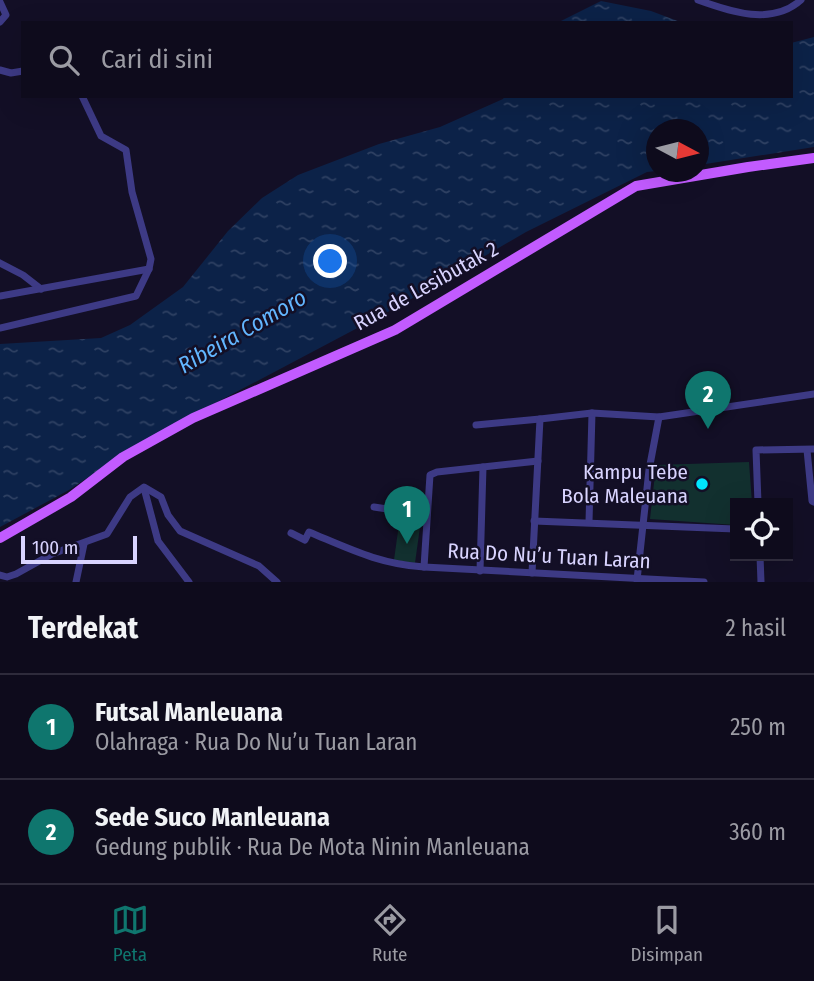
<!DOCTYPE html>
<html lang="id">
<head>
<meta charset="utf-8">
<style>
  body { margin:0; font-family:"Fira Sans Condensed",sans-serif; background:#1c1929; color:#f1f3f6 }
  .controls { position:absolute; right:21px; bottom:21px; display:grid; overflow:hidden; border-radius:0px; box-shadow:0 7px 28px #0002 }
  .controls button { width:63px; height:63px; display:grid; place-items:center; padding:0; border:0; border-bottom:2px solid #2e2b3b; background:#0e0b1c; color:#f1f3f6; font:35px sans-serif }
  .compass { position:absolute; left:646px; top:119px; width:63px; height:63px; border-radius:50%; background:#0e0b1c; box-shadow:0 7px 28px #0002; rotate:97deg }
  .scale { position:absolute; left:21px; bottom:18px; width:116px; box-sizing:border-box; padding-left:7px; border:4px solid #d9d4ff; border-top:0; font-size:19px; line-height:24px; white-space:nowrap; color:#d9d4ff; -webkit-text-stroke:5px #130f26; paint-order:stroke }
  .you { position:absolute; left:331px; top:262px; width:24px; height:24px; margin:-18px; border:5px solid #fff; border-radius:50%; background:#1a73e8; box-shadow:0 0 0 10px #1a73e833 }
  .badge { display:grid; place-items:center; width:46px; height:46px; border-radius:50%; background:#0f766e; color:#fff; font-size:23px; font-weight:700 }
  .pin { position:absolute; translate:-50% -58px; filter:drop-shadow(0 2px 4px #0008) }
  .pin::after { content:''; position:absolute; top:37px; width:24px; height:21px; background:inherit; clip-path:polygon(0 0,100% 0,50% 100%) }
  .list { margin:0; padding:0; list-style:none }
  h2 { display:flex; justify-content:space-between; align-items:center; height:91px; margin:0; padding:0 28px; font-size:30px }
  h2 small { font-size:23px; font-weight:400; color:#9b9ba3 }
  .list li { display:grid; grid-template-columns:46px 1fr auto; gap:21px; align-items:center; box-sizing:border-box; height:105px; padding:0 28px; border-top:2px solid #2e2b3b }
  .list b { display:block; font-size:26px; white-space:nowrap }
  .list p { margin:0; font-size:23px; white-space:nowrap; color:#9b9ba3 }
  .list em { font-size:23px; font-style:normal; color:#9b9ba3 }
  .icon { flex:none; width:38px; height:38px; fill:none; stroke:currentColor; stroke-width:2; stroke-linecap:round; stroke-linejoin:round }
  .map { position:relative; flex:none; width:814px; height:582px; overflow:hidden }
  .search { position:absolute; background:#0e0b1c; box-shadow:0 7px 28px #0002; left:21px; right:21px; top:21px; height:77px; display:flex; align-items:center; gap:18px; box-sizing:border-box; padding:0 24px; border-radius:0px; color:#9b9ba3; font-size:26px }
  .sheet { height:301px; background:#0e0b1c }
  nav { display:flex; justify-content:space-around; align-items:center; box-sizing:border-box; height:98px; border-top:2px solid #2e2b3b; background:#0e0b1c; font-size:19px; color:#9b9ba3 }
  nav a { display:grid; justify-items:center; gap:4px }
  nav .on { color:#0f766e }
  .map>svg:first-child { display:block }
  .pitch { fill:#12302f }
  .water { fill:url(#water-ripples) }
  .lines { fill:none; stroke-linecap:round; stroke-linejoin:round }
  .street { stroke:#3d3a85; stroke-width:7 }
  .primary { stroke:#c25bff; stroke-width:10 }
  .poi-dot { fill:#00e5ff; stroke:#130f26; stroke-width:2.5 }
  .labels { text-anchor:middle; stroke-width:5; stroke-linejoin:round; paint-order:stroke }
  .street-label { font-size:21px; fill:#d9d4ff; stroke:#130f26 }
  .poi-label { font-size:21px; fill:#d9d4ff; stroke:#130f26; text-anchor:end }
  .water-label { font-size:23px; font-style:italic; fill:#62b6ff; stroke:#130f26 }
</style>
</head>
<body>
<div class="map">
<svg width="814" height="582" viewBox="0 0 814 582">
  <defs>
    <pattern id="water-ripples" width="26" height="14" patternUnits="userSpaceOnUse" patternTransform="scale(1.75)"><rect width="26" height="14" fill="#0c2248"/><path d="M2 4q2-2 4 0t4 0M15 11q2-2 4 0t4 0" fill="none" stroke="#2f4163"/></pattern>
  </defs>
  <rect width="100%" height="100%" fill="#130f26"/>
  <g class="pitch">
    <path d="M749,462l3,41h-17v22l-85,-6 6,-54z"/>
    <path d="M399,524l21,3 -5,36 -21,-3z"/>
  </g>
  <g class="water">
    <path d="M601,1l50,10 32,12h-126z"/>
    <path d="M814,37v110l-115,18 -1,-35h-42v41l-9,1 -121,60 -127,74 -261,138 -69,46 -69,37v-183l101,-6 29,-13 53,-38 45,-56 34,-33 36,-23 81,-31 61,-17 63,-28 2,-3h286v-53z"/>
  </g>
  <g class="lines">
    <g class="street">
      <path d="M698,0c33,12 74,26 103,0"/>
      <path d="M0,2l6,13 -6,7"/>
      <path d="M0,70l11,3 12,-2"/>
      <path d="M0,263l23,12 18,14"/>
      <path d="M0,296l149,-27"/>
      <path d="M0,328l136,-32 13,-27 2,-10 -19,-67 -6,-42 -25,-14 -19,-40"/>
      <path d="M476,425l64,-6"/>
      <path d="M807,450l5,51 2,1"/>
      <path d="M538,461l-101,11 -7,3 -6,92 280,15"/>
      <path d="M144,488l14,53 31,41"/>
      <path d="M758,503l-2,-53 58,-1"/>
      <path d="M374,507l53,8"/>
      <path d="M534,521l201,8"/>
      <path d="M589,522l3,-109"/>
      <path d="M291,533l14,7 4,-8c41,17 70,32 115,35"/>
      <path d="M760,556l1,26"/>
      <path d="M480,571l3,-104"/>
      <path d="M532,573l8,-154 52,-6 67,4 155,-23"/>
      <path d="M0,575l7,2 9,-3 36,-20 55,-20 23,-37 14,-10 17,10 7,18 12,16 79,35 18,16"/>
      <path d="M637,580l12,-110 10,-53"/>
      <path d="M76,582l8,-38"/>
    </g>
    <path class="primary" d="M0,538l71,-41 52,-40 70,-39 202,-88 241,-144 112,-19 66,-9"/>
  </g>
  <circle class="poi-dot" cx="702" cy="484" r="7"/>
  <g class="labels">
    <g class="street-label">
      <text transform="translate(426 286) rotate(-29)" y="7">Rua de Lesibutak 2</text>
      <text transform="translate(549 556) rotate(3)" y="7">Rua Do Nu’u Tuan Laran</text>
    </g>
    <g class="poi-label">
      <text x="688" y="479">Kampu Tebe<tspan x="688" dy="24">Bola Maleuana</tspan></text>
    </g>
    <g class="water-label">
      <text transform="translate(242 331) rotate(-30)" y="8">Ribeira Comoro</text>
    </g>
  </g>
</svg>
<div class="controls">
<button><svg class="icon" aria-label="locate" viewBox="0 0 24 24"><circle cx="12" cy="12" r="6"/><path d="M12 2v4M12 18v4M2 12h4M18 12h4"/></svg></button>
</div>
<svg class="compass" viewBox="-18 -18 36 36"><path d="M0-13l5 13h-10z" fill="#e53935"/><path d="M0 13l5-13h-10z" fill="#9b9ba3"/></svg>
<div class="scale">100 m</div>
<div class="you"></div>
<div class="pin badge" style="left:407px;top:544px">1</div>
<div class="pin badge" style="left:708px;top:429px">2</div>
<div class="search"><svg class="icon" aria-label="search" viewBox="0 0 24 24"><circle cx="10" cy="10" r="6"/><path d="M15 15l6 6"/></svg>Cari di sini</div>
</div>
<section class="sheet">
<h2>Terdekat<small>2 hasil</small></h2>
<ul class="list">
<li><span class="badge">1</span><div><b>Futsal Manleuana</b><p>Olahraga · Rua Do Nu’u Tuan Laran</p></div><em>250 m</em></li>
<li><span class="badge">2</span><div><b>Sede Suco Manleuana</b><p>Gedung publik · Rua De Mota Ninin Manleuana</p></div><em>360 m</em></li>
</ul>
</section>
<nav>
<a class="on"><svg class="icon" aria-label="map" viewBox="0 0 24 24"><path d="M3 6l6-2 6 2 6-2v14l-6 2-6-2-6 2zM9 4v14M15 6v14"/></svg>Peta</a>
<a><svg class="icon" aria-label="directions" viewBox="0 0 24 24"><path d="M12 3l9 9-9 9-9-9zM9 14v-3h6M13 9l2 2-2 2"/></svg>Rute</a>
<a><svg class="icon" aria-label="saved" viewBox="0 0 24 24"><path d="M7 4h10v16l-5-4-5 4z"/></svg>Disimpan</a>
</nav>
</body>
</html>
